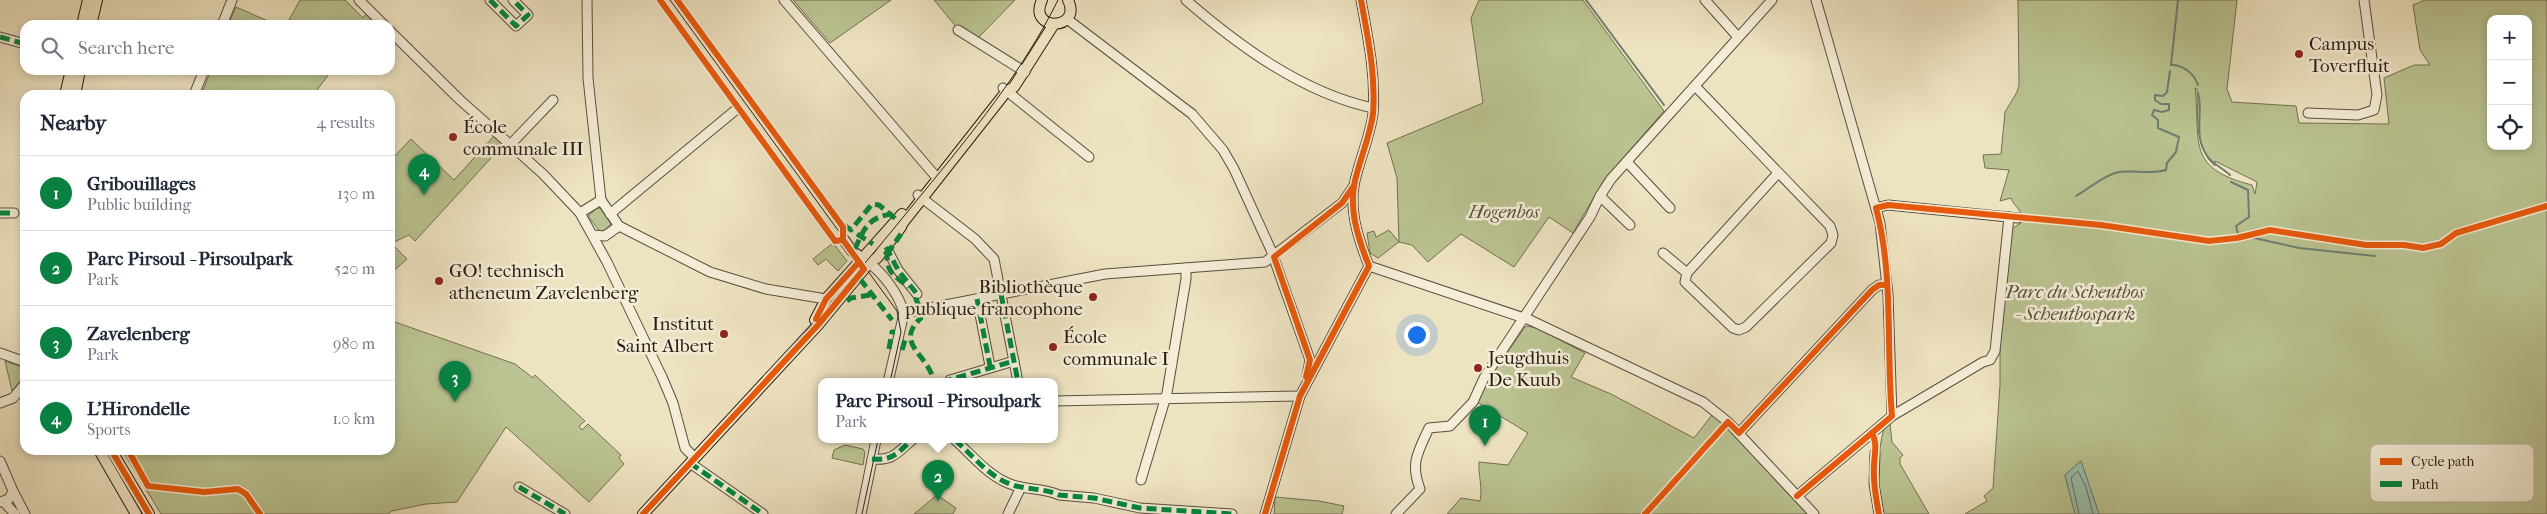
<!DOCTYPE html>
<html lang="en">
<head>
<meta charset="utf-8">
<style>
  body { margin:0; font-family:"IM FELL French Canon",serif; background:#f6f6f7; color:#1f2937 }
  .controls { position:absolute; right:15px; top:15px; display:grid; overflow:hidden; border-radius:10px; box-shadow:0 2px 8px #0003 }
  .controls button { width:45px; height:45px; display:grid; place-items:center; padding:0; border:0; border-bottom:1px solid #e0e1e3; background:#fff; color:#1f2937; font:25px sans-serif }
  .you { position:absolute; left:1416px; top:334px; width:18px; height:18px; margin:-12px; border:4px solid #fff; border-radius:50%; background:#1a73e8; box-shadow:0 0 0 8px #1a73e833 }
  .badge { display:grid; place-items:center; width:32px; height:32px; border-radius:50%; background:#0b8043; color:#fff; font-size:16px; font-weight:700 }
  .pin { position:absolute; translate:-50% -41px; filter:drop-shadow(0 1px 2px #0008) }
  .pin::after { content:''; position:absolute; top:26px; width:18px; height:15px; background:inherit; clip-path:polygon(0 0,100% 0,50% 100%) }
  .popup { position:absolute; left:818px; top:378px; width:240px; height:65px; box-sizing:border-box; display:grid; place-content:center; border-radius:10px; background:#fff; filter:drop-shadow(0 1px 4px #0005); font-size:16px; white-space:nowrap; color:#747a83 }
  .popup b { font-size:19px; color:#1f2937 }
  .popup::after { content:''; position:absolute; left:50%; top:100%; margin-left:-10px; border:10px solid transparent; border-top-color:#fff }
  .list { margin:0; padding:0; list-style:none }
  h2 { display:flex; justify-content:space-between; align-items:center; height:65px; margin:0; padding:0 20px; font-size:21px }
  h2 small { font-size:16px; font-weight:400; color:#747a83 }
  .list li { display:grid; grid-template-columns:32px 1fr auto; gap:15px; align-items:center; box-sizing:border-box; height:75px; padding:0 20px; border-top:1px solid #e0e1e3 }
  .list b { display:block; font-size:19px; white-space:nowrap }
  .list p { margin:0; font-size:16px; white-space:nowrap; color:#747a83 }
  .list em { font-size:16px; font-style:normal; color:#747a83 }
  .icon { flex:none; width:28px; height:28px; fill:none; stroke:currentColor; stroke-width:2; stroke-linecap:round; stroke-linejoin:round }
  .map { position:relative; flex:none; width:2547px; height:514px; overflow:hidden }
  .search { position:absolute; background:#fff; box-shadow:0 2px 8px #0003; left:20px; top:20px; width:375px; height:55px; display:flex; align-items:center; gap:12px; box-sizing:border-box; padding:0 18px; border-radius:15px; color:#747a83; font-size:19px }
  .panel { position:absolute; background:#fff; box-shadow:0 2px 8px #0003; left:20px; top:90px; width:375px; height:365px; border-radius:15px }
  .map>svg:first-child { display:block }
  .green { fill:#bac391; stroke:#727052; fill-rule:evenodd }
  .water { fill:#9abfae; stroke:#6d7e70 }
  .lines { fill:none; stroke-linecap:round; stroke-linejoin:round }
  .shore { stroke:#626e60; stroke-width:1 }
  .stream { stroke:#6d7e70; stroke-width:2 }
  .minor-casing { stroke:#5a4e3e; stroke-width:11 }
  .major-casing { stroke:#291d13; stroke-width:12 }
  .minor { stroke:#f4edd7; stroke-width:9 }
  .major { stroke:#eee3c1; stroke-width:10 }
  .tram { stroke:#291d13; stroke-width:1 }
  .quiet { stroke:#00873e; stroke-width:5; stroke-dasharray:10 5; stroke-linecap:butt }
  .cycleway-casing { stroke:#f4edd7; stroke-width:9 }
  .cycleway { stroke:#e8590c; stroke-width:6 }
  .poi-dot { fill:#8f2418; stroke:#f4edd7; stroke-width:2 }
  .labels { text-anchor:middle; stroke-width:5; stroke-linejoin:round; paint-order:stroke }
  .poi-label { font-size:19px; fill:#291d13; stroke:#f4edd7; text-anchor:start }
  .park-label { font-size:19px; font-style:italic; fill:#544f39; stroke:#f4edd7 }
  .key { fill:#f4edd7; stroke:#b7af9c; stroke-width:1 }
  .key-label { font-size:14px; fill:#291d13 }
</style>
</head>
<body>
<div class="map">
<svg width="2547" height="514" viewBox="0 0 2547 514">
  <rect width="100%" height="100%" fill="#eee3c1"/>
  <filter id="stains"><feTurbulence type="fractalNoise" baseFrequency=".004" numOctaves="4"/><feColorMatrix values="0 0 0 0 .2 0 0 0 0 .09 0 0 0 0 .02 0 0 0 .5 -.17"/></filter>
  <radialGradient id="worn" r=".72"><stop offset=".6" stop-color="#630" stop-opacity="0"/><stop offset="1" stop-color="#630" stop-opacity=".3"/></radialGradient>
  <g class="green">
    <path d="M300,0h45l18,18 4,-5 4,4 -5,8h-80z"/>
    <path d="M793,0h98l-61,43z"/>
    <path d="M934,0h81l-37,38 -16,-11 -4,2z"/>
    <path d="M1479,0h104l81,111 -60,69 -31,53 -24,-16 -35,50 -53,-33 -33,28 -16,-17 -13,-3 -2,-64 -10,-35 96,-40 -12,-85z"/>
    <path d="M2018,0h219l-10,89 5,13 64,4 3,17 90,1 -5,-46 30,-13h16l-10,-15 -7,-45 12,-5h122v514h-448l-18,-53 -16,14 10,39h-110l22,-13 -3,-5 9,-8 7,-103v-45l12,-111 10,-7c1,-13 -8,-15 -11,-24l-11,3 9,-31 -24,-2 -2,-13 18,-1 4,-42 12,-20 2,-7zM2491,19h37v127h-37zM2195,88l2,1c1,25 -3,60 18,77v-5l42,21 -2,12 -3,-9c-67,-17 -51,-43 -57,-97z"/>
    <path d="M236,7l41,18h-49z"/>
    <path d="M211,70h121l-15,20 6,5h-122z"/>
    <path d="M494,136l9,9 -88,96 -6,-6 -19,9v-83l21,-22 43,41z"/>
    <path d="M597,208h3l11,16 -10,9 -13,-17z"/>
    <path d="M1389,230l10,12 -21,16 -8,-5 -3,-20 7,-2 2,6z"/>
    <path d="M833,243l14,18 -9,10 -12,-12 -8,6 -5,-6z"/>
    <path d="M394,246l13,13 -17,15v-24z"/>
    <path d="M390,314l2,7 123,43 18,14 2,-3 50,46 -6,5 3,4 6,-6 33,31 -2,3 5,6 -35,38 -83,-75 -49,75 -31,2 -34,7 -4,3h-227l-39,-64h268z"/>
    <path d="M1527,326l10,2 48,25 -14,24 40,17 83,44 18,-23 10,7 85,92h-360l14,-16 19,3c3,-13 -2,-26 -1,-39l29,3 20,-32 -51,-31 4,-12 44,-63z"/>
    <path d="M5,361l20,7v7l-13,16z"/>
    <path d="M1890,424l2,18 11,13 -3,3v6l29,50h-46c-7,-30 -6,-57 1,-87z"/>
    <path d="M845,445l18,4 2,3 -2,13 -31,-7 2,-8z"/>
    <path d="M937,495l19,13 -3,6h-39z"/>
    <path d="M1275,497l44,4 25,5 -2,8h-68z"/>
  </g>
  <path class="water" d="M2081,461l18,53h-24l-10,-39z"/>
  <g class="lines">
    <path class="shore" d="M2079,514l-8,-36 7,-7 8,16 7,27"/>
    <g class="stream">
      <path d="M1586,0l78,105"/>
      <path d="M2171,65l7,-65"/>
      <path d="M2171,65c12,0 23,8 27,20"/>
      <path d="M2198,93c6,20 -6,43 10,64 5,7 16,12 22,18"/>
      <path d="M2231,182l17,8 1,27 -13,9 2,8 3,1"/>
      <path d="M2076,196c12,-7 26,-19 39,-23 17,-4 34,2 51,-3l1,-7 9,-11 3,-15 -21,-9v-8l-6,-5 2,-5 8,2 7,-2v-6h-8l-6,-4v-5l8,1 4,-4 3,-21"/>
      <path d="M2250,237l49,11 76,8"/>
    </g>
    <g class="minor-casing">
      <g id="minor">
        <path d="M359,0l25,25"/>
        <path d="M490,0l26,26 12,-11 -15,-15"/>
        <path d="M587,0l1,78 13,122"/>
        <path d="M784,0l154,179"/>
        <path d="M1186,0c53,46 117,93 187,108"/>
        <path d="M1705,0l33,37"/>
        <path d="M1816,0l64,223 8,72 4,121"/>
        <path d="M1067,19l125,95 31,36 11,19 37,81 39,110 -3,16"/>
        <path d="M222,25l10,-25"/>
        <path d="M958,30l67,42"/>
        <path d="M390,31l69,68 84,75 37,39 27,49 55,115 11,26 12,45 10,10"/>
        <path d="M0,37l25,7"/>
        <path d="M1003,88l86,69"/>
        <path d="M194,95l10,-25"/>
        <path d="M2308,113l50,2 16,-5 3,-15 -13,-95"/>
        <path d="M510,145l43,-45"/>
        <path d="M1627,162l43,46"/>
        <path d="M918,195l57,44 19,20 24,123"/>
        <path d="M1600,196l30,29"/>
        <path d="M1876,208l12,-3 130,13"/>
        <path d="M0,213h14"/>
        <path d="M580,213l21,-13 18,26 -14,10 -12,-1"/>
        <path d="M610,214l134,-111"/>
        <path d="M619,226l91,46 56,17 60,10"/>
        <path d="M886,247l12,23 19,24"/>
        <path d="M1663,253l24,20 -2,9 48,46 6,2 7,-3 85,-84 2,-8 -3,-9 -135,-140"/>
        <path d="M869,263c15,11 30,32 35,50"/>
        <path d="M1369,266l161,54 173,82 25,20 86,92"/>
        <path d="M1687,273l91,-100"/>
        <path d="M977,299l13,67"/>
        <path d="M904,313l201,-39 160,-12 77,-59 11,-16"/>
        <path d="M0,353l25,9"/>
        <path d="M888,382l16,-69"/>
        <path d="M951,382l-1,-2 64,-19"/>
        <path d="M1054,401l246,-5"/>
        <path d="M0,403l13,-5 12,-14"/>
        <path d="M1739,433l133,-143 7,-5h8"/>
        <path d="M955,440c18,16 35,38 58,45 15,5 31,3 46,10l35,3 46,10 92,6"/>
        <path d="M1875,453l-1,31 5,30"/>
        <path d="M872,459c21,2 25,-6 40,-19"/>
        <path d="M0,461l13,30 -4,8 -9,3"/>
        <path d="M690,463l73,51"/>
        <path d="M1141,480l26,-87 19,-114v-11"/>
        <path d="M519,487l46,27"/>
        <path d="M13,491l12,23"/>
        <path d="M1797,496l95,-80 91,-54 7,-2 5,-9 14,-134"/>
        <path d="M4,502l11,12"/>
        <path d="M861,514l15,-74"/>
        <path d="M1008,514l13,-27"/>
        <path d="M1265,514l35,-118 69,-130c-12,-30 -22,-61 -12,-93 5,-19 13,-38 16,-59 3,-38 -5,-76 -12,-114"/>
        <path d="M1396,514l24,-25c-10,-26 -2,-37 9,-61l21,-2 23,-24 11,-24 106,-161 10,-21 11,-17 161,-179"/>
      </g>
    </g>
    <g class="major-casing">
      <g id="major">
        <path d="M668,0l184,251 14,10"/>
        <path d="M1042,0c-15,32 41,31 26,0"/>
        <path d="M82,25l6,-25"/>
        <path d="M91,25l6,-25"/>
        <path d="M65,95l6,-25"/>
        <path d="M75,95l5,-25"/>
        <path d="M815,320l11,-21 76,-85"/>
        <path d="M99,450l37,64"/>
        <path d="M111,450l38,64"/>
        <path d="M643,514l175,-189 51,-62 8,-5 24,-31 1,-3 104,-132 8,-5 40,-63"/>
      </g>
    </g>
    <use href="#minor" class="minor"/>
    <use href="#major" class="major"/>
    <g class="tram">
      <path d="M670,0l227,311 4,21 -11,50"/>
      <path d="M640,514c97,-105 193,-209 282,-320 50,-61 101,-123 136,-194"/>
      <path d="M862,514l16,-74"/>
    </g>
    <g class="quiet">
      <path d="M490,0l26,26 12,-11 -15,-15"/>
      <path d="M0,37l25,7"/>
      <path d="M0,213h14"/>
      <path d="M844,225l7,5 21,-26 7,1 18,15"/>
      <path d="M857,234l16,10"/>
      <path d="M886,247l12,23 19,24 -1,5 3,7"/>
      <path d="M855,249c9,-21 14,-33 39,-35"/>
      <path d="M885,251l2,3c0,24 10,20 21,34"/>
      <path d="M887,254l14,-20"/>
      <path d="M860,279l32,41"/>
      <path d="M1001,294l17,88"/>
      <path d="M977,299l13,67"/>
      <path d="M847,301l4,-3 19,-3"/>
      <path d="M920,314l1,4c-28,26 8,36 13,64"/>
      <path d="M889,349l3,-17h3"/>
      <path d="M902,350l3,-10 4,-2"/>
      <path d="M942,382l72,-21"/>
      <path d="M955,440c18,16 35,38 58,45 15,5 31,3 46,10l35,3 46,10 92,6"/>
      <path d="M872,459c21,2 25,-6 40,-19"/>
      <path d="M690,463l73,51"/>
      <path d="M519,487l46,27"/>
    </g>
    <g class="cycleway-casing">
      <g id="cycleway">
        <path d="M660,0l175,241 8,-1"/>
        <path d="M677,0l166,227v13"/>
        <path d="M816,319l10,-20 33,-37"/>
        <path d="M1306,377l4,-17 -36,-103 68,-54 11,-16"/>
        <path d="M1872,433c6,11 2,22 2,34 -1,16 2,32 5,47"/>
        <path d="M111,450l38,64"/>
        <path d="M128,450l20,36 56,6 34,-3 8,5 14,20"/>
        <path d="M1797,496l95,-80c-6,-69 2,-140 -16,-208l12,-3 213,20 108,16 28,-3 33,-8 96,15h38l19,3 18,-4 15,-11 91,-27"/>
        <path d="M643,514l175,-189 46,-56 -21,-29"/>
        <path d="M1265,514l35,-118 69,-130c-12,-30 -22,-61 -12,-93 5,-19 13,-38 16,-59 3,-38 -5,-76 -12,-114"/>
        <path d="M1645,514l83,-92 11,11 133,-143 7,-5h8"/>
      </g>
    </g>
    <use href="#cycleway" class="cycleway"/>
  </g>
  <g class="poi-dot">
    <circle cx="2299" cy="54" r="5"/>
    <circle cx="453" cy="137" r="5"/>
    <circle cx="439" cy="281" r="5"/>
    <circle cx="1093" cy="297" r="5"/>
    <circle cx="724" cy="334" r="5"/>
    <circle cx="1053" cy="347" r="5"/>
    <circle cx="1478" cy="368" r="5"/>
  </g>
  <g class="labels">
    <g class="poi-label">
      <text x="2309" y="50">Campus<tspan x="2309" dy="22">Toverfluit</tspan></text>
      <text x="463" y="133">École<tspan x="463" dy="22">communale III</tspan></text>
      <text x="449" y="277">GO! technisch<tspan x="449" dy="22">atheneum Zavelenberg</tspan></text>
      <text x="1083" y="293" text-anchor="end">Bibliothèque<tspan x="1083" dy="22">publique francophone</tspan></text>
      <text x="714" y="330" text-anchor="end">Institut<tspan x="714" dy="22">Saint Albert</tspan></text>
      <text x="1063" y="343">École<tspan x="1063" dy="22">communale I</tspan></text>
      <text x="1488" y="364">Jeugdhuis<tspan x="1488" dy="22">De Kuub</tspan></text>
    </g>
    <g class="park-label">
      <text x="1504" y="218">Hogenbos</text>
      <text x="2075" y="298">Parc du Scheutbos<tspan x="2075" dy="22">- Scheutbospark</tspan></text>
    </g>
  </g>
  <rect x="2370" y="444" width="164" height="58" rx="8" class="key"/>
  <rect x="2380" y="458" width="22" height="7" fill="#e8590c"/>
  <rect x="2380" y="481" width="22" height="6" fill="#00873e"/>
  <g class="key-label">
    <text x="2411" y="466">Cycle path</text>
    <text x="2411" y="489">Path</text>
  </g>
  <rect width="100%" height="100%" filter="url(#stains)"/>
  <rect width="100%" height="100%" fill="url(#worn)"/>
</svg>
<div class="controls">
<button>+</button>
<button>−</button>
<button><svg class="icon" aria-label="locate" viewBox="0 0 24 24"><circle cx="12" cy="12" r="6"/><path d="M12 2v4M12 18v4M2 12h4M18 12h4"/></svg></button>
</div>
<div class="you"></div>
<div class="pin badge" style="left:1485px;top:446px">1</div>
<div class="pin badge" style="left:938px;top:501px">2</div>
<div class="popup"><b>Parc Pirsoul - Pirsoulpark</b>Park</div>
<div class="pin badge" style="left:455px;top:402px">3</div>
<div class="pin badge" style="left:424px;top:195px">4</div>
<div class="search"><svg class="icon" aria-label="search" viewBox="0 0 24 24"><circle cx="10" cy="10" r="6"/><path d="M15 15l6 6"/></svg>Search here</div>
<section class="panel">
<h2>Nearby<small>4 results</small></h2>
<ul class="list">
<li><span class="badge">1</span><div><b>Gribouillages</b><p>Public building</p></div><em>130 m</em></li>
<li><span class="badge">2</span><div><b>Parc Pirsoul - Pirsoulpark</b><p>Park</p></div><em>520 m</em></li>
<li><span class="badge">3</span><div><b>Zavelenberg</b><p>Park</p></div><em>980 m</em></li>
<li><span class="badge">4</span><div><b>L'Hirondelle</b><p>Sports</p></div><em>1.0 km</em></li>
</ul>
</section>
</div>
</body>
</html>
